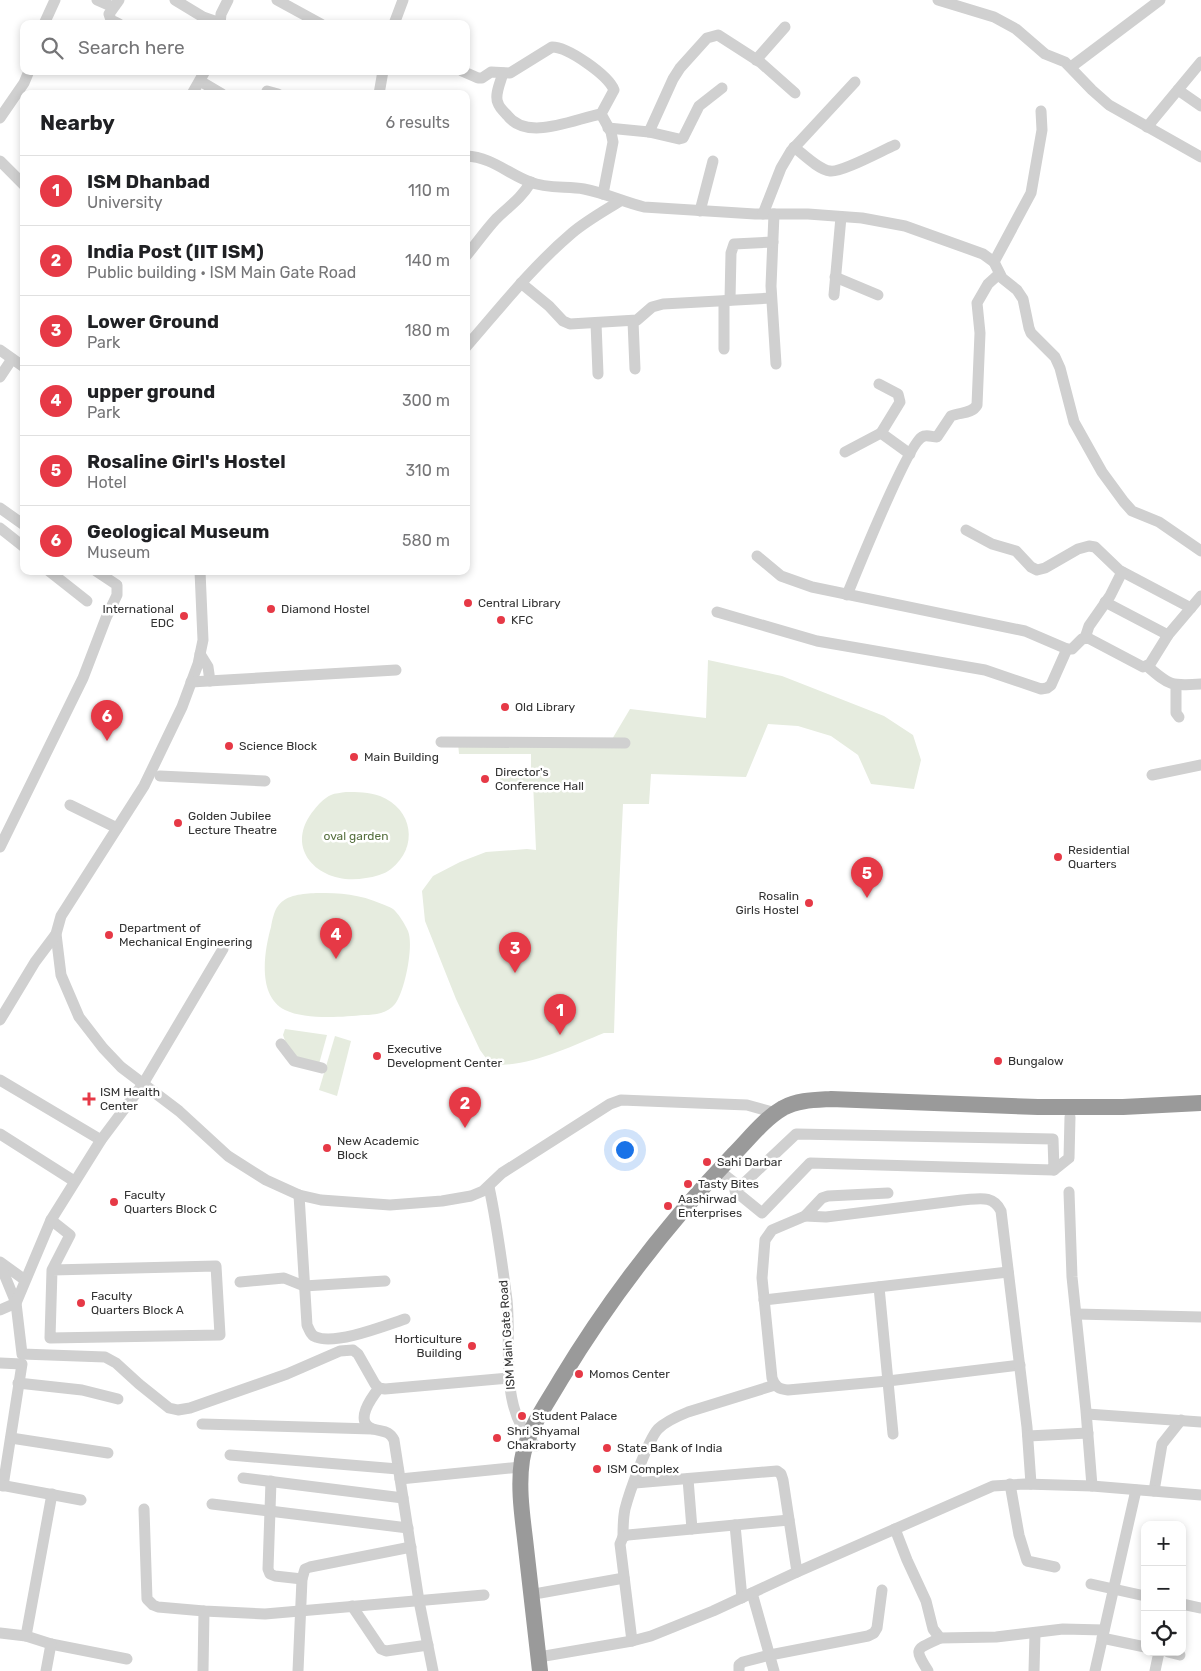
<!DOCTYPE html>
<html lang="en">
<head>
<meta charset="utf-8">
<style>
  body { margin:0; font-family:Rubik,sans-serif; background:#f6f6f6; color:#202124 }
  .controls { position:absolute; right:15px; bottom:15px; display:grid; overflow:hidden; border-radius:10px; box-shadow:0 2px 8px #0003 }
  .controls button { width:45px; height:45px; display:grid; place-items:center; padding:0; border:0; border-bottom:1px solid #e0e0e0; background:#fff; color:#202124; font:25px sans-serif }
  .you { position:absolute; left:624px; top:1149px; width:18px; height:18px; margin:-12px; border:4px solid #fff; border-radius:50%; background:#1a73e8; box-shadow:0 0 0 8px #1a73e833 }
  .badge { display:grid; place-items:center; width:32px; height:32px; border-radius:50%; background:#e63946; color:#fff; font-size:16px; font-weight:700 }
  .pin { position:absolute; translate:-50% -41px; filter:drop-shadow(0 1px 2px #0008) }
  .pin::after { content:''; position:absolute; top:26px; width:18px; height:15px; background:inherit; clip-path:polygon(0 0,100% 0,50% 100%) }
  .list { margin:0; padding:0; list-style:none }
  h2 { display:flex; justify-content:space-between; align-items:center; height:65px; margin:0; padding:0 20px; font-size:21px }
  h2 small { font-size:16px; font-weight:400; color:#757577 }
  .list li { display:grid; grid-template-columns:32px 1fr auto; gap:15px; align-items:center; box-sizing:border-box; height:70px; padding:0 20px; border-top:1px solid #e0e0e0 }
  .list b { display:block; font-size:19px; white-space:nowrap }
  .list p { margin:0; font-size:16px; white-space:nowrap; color:#757577 }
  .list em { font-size:16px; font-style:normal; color:#757577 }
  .icon { flex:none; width:28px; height:28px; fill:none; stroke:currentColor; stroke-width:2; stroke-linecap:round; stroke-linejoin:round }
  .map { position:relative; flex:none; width:1201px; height:1671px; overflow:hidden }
  .search { position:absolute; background:#fff; box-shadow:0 2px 8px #0003; left:20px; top:20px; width:450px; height:55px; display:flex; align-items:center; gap:12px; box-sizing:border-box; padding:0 18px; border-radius:10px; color:#757577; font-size:19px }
  .panel { position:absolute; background:#fff; box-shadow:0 2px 8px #0003; left:20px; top:90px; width:450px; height:485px; border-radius:10px }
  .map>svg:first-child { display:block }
  .green { fill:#e6ecdf }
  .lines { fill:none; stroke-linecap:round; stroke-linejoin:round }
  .minor { stroke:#d0d0d0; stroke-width:11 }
  .highway { stroke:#9a9a9a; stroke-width:16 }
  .poi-dot { fill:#e63946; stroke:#fff; stroke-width:2 }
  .labels { text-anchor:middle; stroke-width:5; stroke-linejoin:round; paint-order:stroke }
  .poi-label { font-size:12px; fill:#333; stroke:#fff; text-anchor:start }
  .park-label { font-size:12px; fill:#56703f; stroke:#fff }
  .street-label { font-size:12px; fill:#333; stroke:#fff }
</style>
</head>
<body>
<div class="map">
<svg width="1201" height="1671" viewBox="0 0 1201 1671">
  <rect width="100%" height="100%" fill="#fff"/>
  <g class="green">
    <path d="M708,660l74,16 102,40 29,19 8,25 -7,29 -43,-5 -13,-29 -27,-19 -33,-10 -30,-2 -22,53 -95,-3 -2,30h-26l-6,129 -3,100h-10c-35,14 -74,34 -113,32l-11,-15 -24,-51 -31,-78 -3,-30 11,-15 27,-14 26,-10 41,-3 9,1 -3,-68h-33v-12l31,-1v-15h-72l-1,-11 153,-2 19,-32 76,9z"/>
    <path d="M346,792c11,0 23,0 34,4 33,13 39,51 11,73 -6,5 -17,8 -25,9 -44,9 -85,-28 -52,-68 4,-5 10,-12 17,-15 4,-2 10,-2 15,-3z"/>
    <path d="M316,893c25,0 43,1 66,11 3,1 8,3 11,5 5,4 12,15 15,22 6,14 -3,60 -13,73 -7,9 -20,11 -31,11 -21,2 -59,5 -79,-5 -28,-14 -21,-58 -14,-83 1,-6 3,-16 7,-21 9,-12 25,-12 38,-13z"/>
    <path d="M285,1029l42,6 -8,29 -28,-7 -8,-22z"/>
    <path d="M335,1036l16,5 -14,55 -18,-6z"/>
  </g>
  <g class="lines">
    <g class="minor">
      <path d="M97,0l16,7"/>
      <path d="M175,0l28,17 17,6"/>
      <path d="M277,0l44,24"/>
      <path d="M938,0l56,17 22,12 29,25 20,8 27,28 17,15 92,52"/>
      <path d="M44,24l11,-24"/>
      <path d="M119,24l-8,-4 -2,-6 10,-14"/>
      <path d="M220,24l1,-10 7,-14"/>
      <path d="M394,24l9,-24"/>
      <path d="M756,60l29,-33"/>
      <path d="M1071,67l89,-67"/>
      <path d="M462,71l16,7h4l9,-6 19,1 42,-26c16,0 56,28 62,43l-13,24 10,18 2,10 -10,52"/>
      <path d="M503,73c-2,8 -9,22 -5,30 1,4 6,9 9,12 20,27 67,4 94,-1"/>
      <path d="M200,81l22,13"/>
      <path d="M1178,90l23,16"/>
      <path d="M267,91l11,3"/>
      <path d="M192,94l13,-23"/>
      <path d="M379,94l4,-23"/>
      <path d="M0,118l24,-35 5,-12"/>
      <path d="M1147,127l54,-65"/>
      <path d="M608,128l41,4 30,7 4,-1 16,-32 23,-18"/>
      <path d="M649,132l24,-53 7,-11 27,-30 11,-3 42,27 35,31"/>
      <path d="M794,147c9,7 25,23 36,24 11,2 53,-21 65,-26"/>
      <path d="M466,156c26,1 42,18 64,26 17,7 37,4 54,7 21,4 40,13 60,18l111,7h53l54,4 43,8 78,28 11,8 8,16 15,12 6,9 6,29 2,5 24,24 5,11 14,54 28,50 22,30 8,9 27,11 42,29"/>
      <path d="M0,161l24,24"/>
      <path d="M700,211l13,-50"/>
      <path d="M763,214l18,-46 10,-17 64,-69"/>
      <path d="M774,214l-3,72 5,78"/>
      <path d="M466,256c10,-12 19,-25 30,-37 14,-14 23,-18 35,-37"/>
      <path d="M994,262l37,-69 11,-63 -1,-19"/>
      <path d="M835,277l43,18"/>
      <path d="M521,283l28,23 14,15 7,3 67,-4 15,-13 11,-3 108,-6"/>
      <path d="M834,295l7,-78"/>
      <path d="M730,300l1,-47 3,-9 39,-2"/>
      <path d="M724,301v48"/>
      <path d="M633,321l2,48"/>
      <path d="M596,323l2,51"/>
      <path d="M466,347c34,-39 66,-80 106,-114 14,-12 32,-22 48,-32"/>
      <path d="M0,350l24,17"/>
      <path d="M0,377l12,-18"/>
      <path d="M881,433l29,21"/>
      <path d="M845,452l36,-19 19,-31 -2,-8 -19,-10"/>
      <path d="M0,508l24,17"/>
      <path d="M0,528l24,19"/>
      <path d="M966,530l26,14 24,7 15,16 6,3 8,-2 33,-19 11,-3 6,1 24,23 72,38"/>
      <path d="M757,556l24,20 31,11 213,44 42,18h5l10,-10 6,-1 55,29 7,-3 18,-29 33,-39"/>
      <path d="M49,571l38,30"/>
      <path d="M200,571l3,69 -5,24 -16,43 -38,79 -83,130 -5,18 5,41 18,42 24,31 18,19 58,44 49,45 38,24 33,15 22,5 69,5 52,-4 29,-5 12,-5 19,-18 108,-69 11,-4 126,5 29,8"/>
      <path d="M847,595c9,-22 61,-151 75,-158 4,-3 10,0 15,0l14,-21c9,-4 21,-2 26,-11l3,-72 -3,-30 11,-19 11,-10"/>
      <path d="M1105,602l63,33"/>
      <path d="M717,612l100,29 168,29 56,19 6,-1 4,-3 16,-36"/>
      <path d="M1085,638l4,-12 21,-30 12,-24"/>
      <path d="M200,654l8,13 2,14"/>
      <path d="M1147,666c23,20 24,20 54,18"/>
      <path d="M191,682l205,-12"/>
      <path d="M1176,686v27l3,4"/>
      <path d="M441,742l184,1"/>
      <path d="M1152,775l49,-10"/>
      <path d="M160,776l105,5"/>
      <path d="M70,805l47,23"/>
      <path d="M0,847l83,-169 23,-60 11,-23v-10l-21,-14"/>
      <path d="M0,1020l35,-58 21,-28"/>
      <path d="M281,1044l13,17 28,7"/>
      <path d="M0,1080l101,60"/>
      <path d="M0,1134l74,47"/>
      <path d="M1054,1170l15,-12 1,-41"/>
      <path d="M726,1176l14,11 56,-53 257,5 1,31 -244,-7 -48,50 -27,-22 5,-4"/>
      <path d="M489,1187c8,37 13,76 18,113 5,49 -9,109 29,146"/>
      <path d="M1069,1192l3,85 14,134 6,75"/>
      <path d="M888,1193l-60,3 -6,2 -17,18 -33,14 -7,10 -3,38 10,100c3,9 7,11 16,12l100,-9 132,-16"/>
      <path d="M299,1195l8,130c2,4 4,11 9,12 20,8 68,-11 89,-18"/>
      <path d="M805,1216l21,1 136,-17c16,-1 31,-6 39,11l26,216 4,57"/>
      <path d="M51,1220l19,15 -18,35 -2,68 170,-3 -4,-69 -164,4"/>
      <path d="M0,1262l25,18"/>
      <path d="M0,1264l16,39 6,51 83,3 11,6 23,21 30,24 9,2 12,-2 97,-34 53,-23 13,-1 5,4 17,30 4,4 6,1 124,-11"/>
      <path d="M240,1282l44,-4 20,8 81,-5"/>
      <path d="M879,1287l14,147"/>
      <path d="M764,1300l244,-28"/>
      <path d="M0,1310l16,-7 35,-83 50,-80 42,-56 80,-135"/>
      <path d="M1076,1314l125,3"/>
      <path d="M0,1363l22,1 -19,122"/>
      <path d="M18,1383l64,7 36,9"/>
      <path d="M379,1388c-7,9 -26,34 -6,41 10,3 16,1 21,11l25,161 14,70"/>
      <path d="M1087,1414l114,8"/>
      <path d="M202,1424l170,5"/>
      <path d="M1028,1436l60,-3"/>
      <path d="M11,1438l97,15"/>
      <path d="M230,1455l168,14"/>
      <path d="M243,1478l160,20"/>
      <path d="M400,1479l121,-12"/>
      <path d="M688,1479l4,50"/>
      <path d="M271,1481l-3,88 2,5 5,2 27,3"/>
      <path d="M635,1483l142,-12 4,3 2,6 14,92"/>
      <path d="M1010,1484l9,51 8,26 28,6"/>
      <path d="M0,1485l81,15"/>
      <path d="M1154,1491l8,-47 19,-24"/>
      <path d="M212,1504l196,24"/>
      <path d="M144,1509l3,90 6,6 5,2 46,4 61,3 219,-19"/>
      <path d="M735,1525l7,73"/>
      <path d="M895,1529l12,31 19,41 7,28 7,9 56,-1 67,-8 41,1"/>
      <path d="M623,1537c0,-10 0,-19 2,-28 4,-16 23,-69 33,-80 8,-8 20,-13 30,-17l87,-27"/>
      <path d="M1091,1584l54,12"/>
      <path d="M540,1593l84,-15"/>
      <path d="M752,1593l22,78"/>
      <path d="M1182,1604l19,4"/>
      <path d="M352,1606l29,43 5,2 42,-6"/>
      <path d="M0,1633l26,3 25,8 76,15"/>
      <path d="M26,1636l26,-142"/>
      <path d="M1102,1638l43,9"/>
      <path d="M632,1641l-12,-97 3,-7 5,-2 161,-15"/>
      <path d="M1168,1652l12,3"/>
      <path d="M539,1657l93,-16 19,-5 62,-25 84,-39 196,-86 32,-2 67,2 109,9"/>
      <path d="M46,1671l5,-27"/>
      <path d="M203,1671l1,-60"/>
      <path d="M298,1671l4,-92 3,-10 5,-2 101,-20"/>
      <path d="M739,1671v-6l4,-3 27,-7 98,-19 6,-3 3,-5 5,-38"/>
      <path d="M928,1671c-15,-24 -12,-21 12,-33"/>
      <path d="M1034,1671l1,-38"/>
      <path d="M1095,1671l41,-181"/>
      <path d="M1155,1671l4,-19"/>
    </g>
    <path class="highway" d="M540,1671c-5,-44 -10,-88 -15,-132 -3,-25 -7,-53 -3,-79 5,-30 24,-55 39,-81 49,-81 107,-156 172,-224 16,-16 31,-36 50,-47 15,-8 31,-8 48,-9l207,8h85l78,-4"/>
  </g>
  <g class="poi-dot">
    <circle cx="468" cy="603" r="5"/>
    <circle cx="271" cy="609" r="5"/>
    <circle cx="184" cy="616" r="5"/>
    <circle cx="501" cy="620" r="5"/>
    <circle cx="505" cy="707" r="5"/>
    <circle cx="229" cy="746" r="5"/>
    <circle cx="354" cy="757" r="5"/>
    <circle cx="485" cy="779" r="5"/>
    <circle cx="178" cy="823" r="5"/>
    <circle cx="1058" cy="857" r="5"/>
    <circle cx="809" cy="903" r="5"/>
    <circle cx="109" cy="935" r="5"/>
    <circle cx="377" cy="1056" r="5"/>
    <circle cx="998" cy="1061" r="5"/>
    <path d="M86.5 1091.5h5v5h5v5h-5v5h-5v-5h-5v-5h5z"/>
    <circle cx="327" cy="1148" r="5"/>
    <circle cx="707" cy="1162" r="5"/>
    <circle cx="688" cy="1184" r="5"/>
    <circle cx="114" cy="1202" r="5"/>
    <circle cx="668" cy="1206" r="5"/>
    <circle cx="81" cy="1303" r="5"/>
    <circle cx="472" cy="1346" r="5"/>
    <circle cx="579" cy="1374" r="5"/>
    <circle cx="522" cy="1416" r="5"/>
    <circle cx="497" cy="1438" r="5"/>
    <circle cx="607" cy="1448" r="5"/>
    <circle cx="597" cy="1469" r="5"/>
  </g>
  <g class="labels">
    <g class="poi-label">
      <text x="478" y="607">Central Library</text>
      <text x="174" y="613" text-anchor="end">International<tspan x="174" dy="14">EDC</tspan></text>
      <text x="281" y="613">Diamond Hostel</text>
      <text x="511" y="624">KFC</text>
      <text x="515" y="711">Old Library</text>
      <text x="239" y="750">Science Block</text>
      <text x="364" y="761">Main Building</text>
      <text x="495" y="776">Director's<tspan x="495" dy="14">Conference Hall</tspan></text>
      <text x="188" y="820">Golden Jubilee<tspan x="188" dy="14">Lecture Theatre</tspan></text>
      <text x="1068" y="854">Residential<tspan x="1068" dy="14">Quarters</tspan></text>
      <text x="799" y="900" text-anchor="end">Rosalin<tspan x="799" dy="14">Girls Hostel</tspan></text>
      <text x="119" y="932">Department of<tspan x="119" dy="14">Mechanical Engineering</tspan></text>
      <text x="387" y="1053">Executive<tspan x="387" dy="14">Development Center</tspan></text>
      <text x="1008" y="1065">Bungalow</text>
      <text x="100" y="1096">ISM Health<tspan x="100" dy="14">Center</tspan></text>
      <text x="337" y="1145">New Academic<tspan x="337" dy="14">Block</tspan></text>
      <text x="717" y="1166">Sahi Darbar</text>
      <text x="698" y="1188">Tasty Bites</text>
      <text x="124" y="1199">Faculty<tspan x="124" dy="14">Quarters Block C</tspan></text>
      <text x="678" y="1203">Aashirwad<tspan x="678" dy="14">Enterprises</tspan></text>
      <text x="91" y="1300">Faculty<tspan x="91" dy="14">Quarters Block A</tspan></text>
      <text x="462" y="1343" text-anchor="end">Horticulture<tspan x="462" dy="14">Building</tspan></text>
      <text x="589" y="1378">Momos Center</text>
      <text x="532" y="1420">Student Palace</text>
      <text x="507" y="1435">Shri Shyamal<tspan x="507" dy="14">Chakraborty</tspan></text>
      <text x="617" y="1452">State Bank of India</text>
      <text x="607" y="1473">ISM Complex</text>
    </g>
    <g class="park-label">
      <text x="356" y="840">oval garden</text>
    </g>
    <g class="street-label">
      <text transform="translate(507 1335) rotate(-94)" y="4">ISM Main Gate Road</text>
    </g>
  </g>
</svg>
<div class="controls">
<button>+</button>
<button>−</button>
<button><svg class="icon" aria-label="locate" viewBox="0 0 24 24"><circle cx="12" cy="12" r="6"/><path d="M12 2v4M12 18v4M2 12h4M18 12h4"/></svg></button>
</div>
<div class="you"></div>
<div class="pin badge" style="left:560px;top:1035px">1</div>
<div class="pin badge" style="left:465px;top:1128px">2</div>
<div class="pin badge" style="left:515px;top:973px">3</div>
<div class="pin badge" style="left:336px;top:959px">4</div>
<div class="pin badge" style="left:867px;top:898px">5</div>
<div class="pin badge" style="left:107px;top:741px">6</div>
<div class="search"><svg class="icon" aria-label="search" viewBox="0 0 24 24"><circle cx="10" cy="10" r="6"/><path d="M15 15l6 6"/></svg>Search here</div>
<section class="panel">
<h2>Nearby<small>6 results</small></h2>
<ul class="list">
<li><span class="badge">1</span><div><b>ISM Dhanbad</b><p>University</p></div><em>110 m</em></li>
<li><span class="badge">2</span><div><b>India Post (IIT ISM)</b><p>Public building · ISM Main Gate Road</p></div><em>140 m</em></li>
<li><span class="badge">3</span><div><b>Lower Ground</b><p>Park</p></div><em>180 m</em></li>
<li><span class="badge">4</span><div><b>upper ground</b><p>Park</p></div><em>300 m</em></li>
<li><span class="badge">5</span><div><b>Rosaline Girl's Hostel</b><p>Hotel</p></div><em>310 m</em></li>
<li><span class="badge">6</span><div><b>Geological Museum</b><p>Museum</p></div><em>580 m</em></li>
</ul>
</section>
</div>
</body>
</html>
